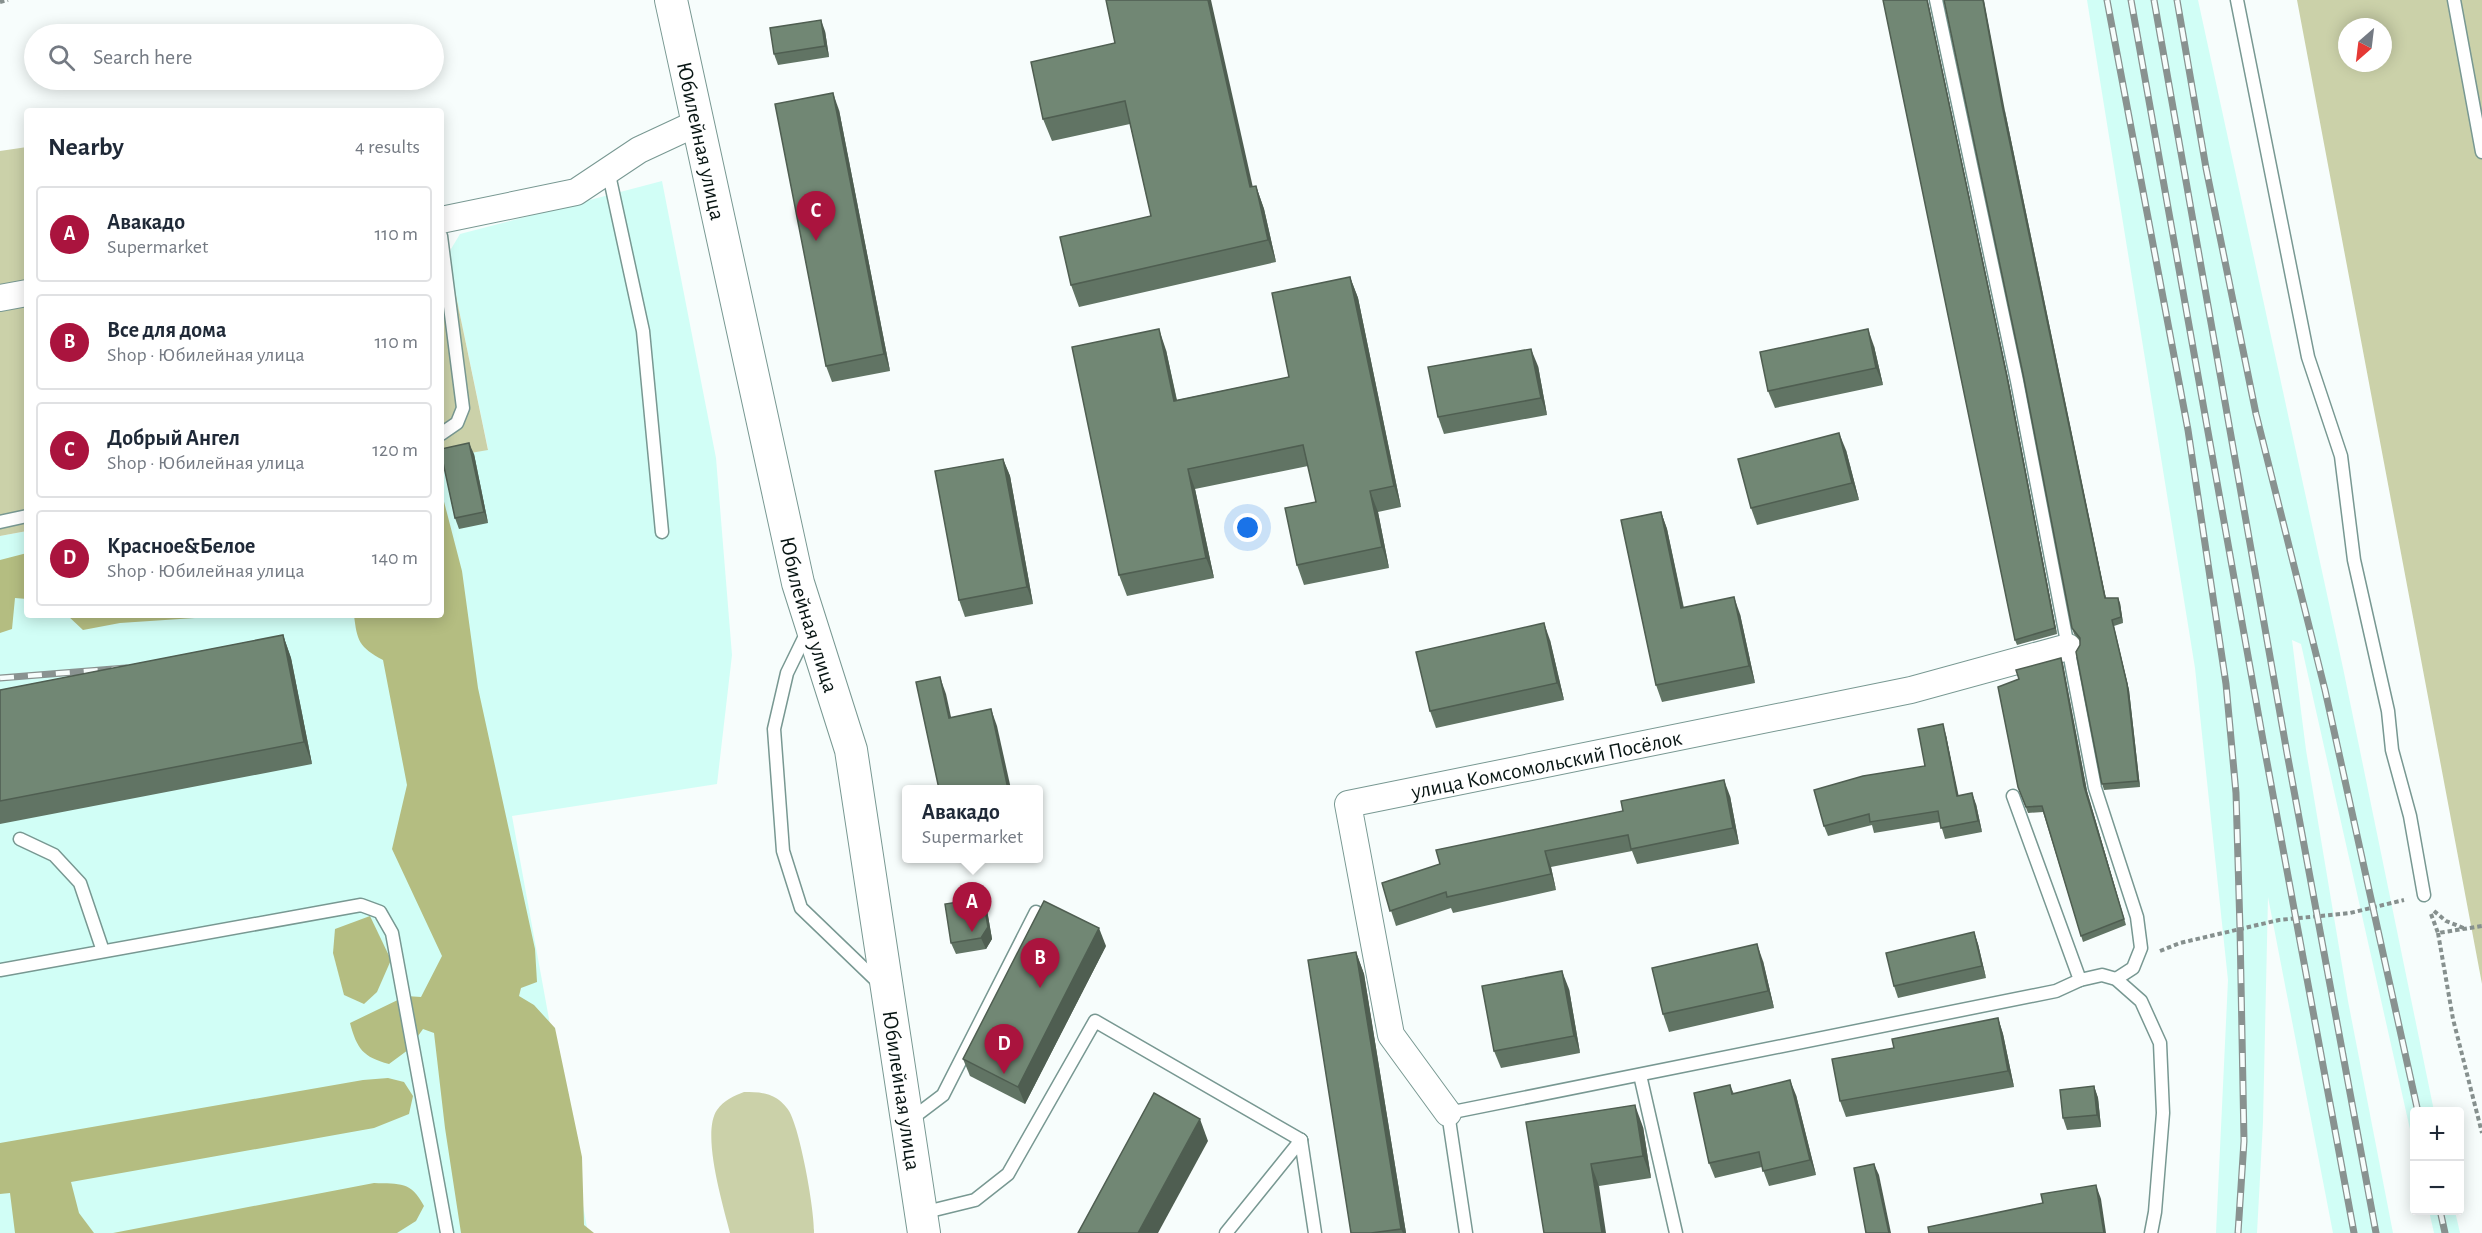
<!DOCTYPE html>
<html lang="en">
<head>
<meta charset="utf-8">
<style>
  body { margin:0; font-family:"Alegreya Sans",sans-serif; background:#f6f6f7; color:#1f2937 }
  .controls { position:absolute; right:18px; bottom:18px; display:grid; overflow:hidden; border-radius:6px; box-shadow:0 3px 15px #0003 }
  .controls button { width:54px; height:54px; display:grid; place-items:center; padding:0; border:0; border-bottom:2px solid #e0e1e3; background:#fff; color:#1f2937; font:30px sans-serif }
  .compass { position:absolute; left:2338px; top:18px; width:54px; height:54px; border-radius:50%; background:#fff; box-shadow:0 3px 15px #0003; rotate:208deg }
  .you { position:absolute; left:1248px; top:528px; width:21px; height:21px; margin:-15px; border:4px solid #fff; border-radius:50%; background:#1a73e8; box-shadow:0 0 0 9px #1a73e833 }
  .badge { display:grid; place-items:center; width:39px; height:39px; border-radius:50%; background:#aa143e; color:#fff; font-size:20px; font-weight:700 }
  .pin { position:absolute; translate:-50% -50px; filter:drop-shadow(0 2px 3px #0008) }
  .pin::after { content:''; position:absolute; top:32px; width:21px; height:18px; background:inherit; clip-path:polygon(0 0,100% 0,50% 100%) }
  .popup { position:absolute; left:902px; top:785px; width:141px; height:78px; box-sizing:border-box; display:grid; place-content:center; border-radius:6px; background:#fff; filter:drop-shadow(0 2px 4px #0005); font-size:20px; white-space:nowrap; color:#747a83 }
  .popup b { font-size:22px; color:#1f2937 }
  .popup::after { content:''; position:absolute; left:50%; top:100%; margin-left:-12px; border:12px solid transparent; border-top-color:#fff }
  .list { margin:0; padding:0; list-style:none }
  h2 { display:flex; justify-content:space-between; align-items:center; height:78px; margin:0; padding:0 24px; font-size:26px }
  h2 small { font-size:20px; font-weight:400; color:#747a83 }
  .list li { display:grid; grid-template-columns:39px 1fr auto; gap:18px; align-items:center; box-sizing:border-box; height:96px; margin:0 12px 12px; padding:0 12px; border:2px solid #e0e1e3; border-radius:6px }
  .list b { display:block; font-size:22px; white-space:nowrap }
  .list p { margin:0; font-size:20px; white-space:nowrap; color:#747a83 }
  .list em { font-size:20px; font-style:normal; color:#747a83 }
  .icon { flex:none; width:33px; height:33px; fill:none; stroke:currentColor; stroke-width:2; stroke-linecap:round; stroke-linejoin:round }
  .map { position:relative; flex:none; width:2482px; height:1233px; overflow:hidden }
  .search { position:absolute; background:#fff; box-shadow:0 3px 15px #0003; left:24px; top:24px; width:420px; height:66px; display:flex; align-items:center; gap:15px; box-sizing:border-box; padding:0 21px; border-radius:33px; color:#747a83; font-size:22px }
  .panel { position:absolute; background:#fff; box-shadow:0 3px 15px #0003; left:24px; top:108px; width:420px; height:510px; border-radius:6px }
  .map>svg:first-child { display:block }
  .built { fill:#d1fef6 }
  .green { fill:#cbd1a9; fill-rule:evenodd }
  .forest { fill:#b4bd81 }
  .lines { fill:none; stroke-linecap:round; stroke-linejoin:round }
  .service-casing { stroke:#789892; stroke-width:15 }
  .minor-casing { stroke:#789892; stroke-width:28 }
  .tertiary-casing { stroke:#789892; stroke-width:34 }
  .path { stroke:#86908e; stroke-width:4; stroke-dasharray:4.5 3; stroke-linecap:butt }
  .service { stroke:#fff; stroke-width:12 }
  .minor { stroke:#fff; stroke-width:26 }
  .tertiary { stroke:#fff; stroke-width:32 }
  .rail-casing { stroke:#899290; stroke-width:7 }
  .rail { stroke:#f7fdfc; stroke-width:4.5; stroke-dasharray:14; stroke-linecap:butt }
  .wall { fill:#617464 }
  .shaded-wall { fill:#4f5e51 }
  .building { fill:#718774; stroke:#4f5e51; stroke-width:1.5 }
  .labels { text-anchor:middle; stroke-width:4.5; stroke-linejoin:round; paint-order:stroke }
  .street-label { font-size:22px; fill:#081513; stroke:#f7fdfc }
</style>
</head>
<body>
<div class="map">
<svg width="2482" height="1233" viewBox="0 0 2482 1233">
  <rect width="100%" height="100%" fill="#f7fdfc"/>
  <g class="built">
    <path d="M2087,0h111l145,668 91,443 -20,1v35l-113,-503 -9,-4 14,110 42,251 45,232h-60l-65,-336 -5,225 -6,111h-41l12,-253 -33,-312z"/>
    <path d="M662,181l54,277 16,197 -15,129 -205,32 76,417h-588v-697l27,-5v84h414v-157l47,-9 -40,-192 3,-8 9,-15z"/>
    <path d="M2429,1211h26l5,22h-26z"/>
  </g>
  <g class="green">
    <path d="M2297,0h185v984zM2347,27h36v36h-36z"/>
    <path d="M27,147v384l-27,5v-385z"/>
    <path d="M441,181l7,76 40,193 -47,8z"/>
    <path d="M744,1092c11,0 22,0 32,6 4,2 10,8 13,13 11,18 26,100 25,122h-84c-7,-28 -29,-100 -13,-123 7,-10 17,-14 27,-18z"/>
  </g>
  <g class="forest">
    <path d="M441,490l21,81 16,117 57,261 2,33 -16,6 -2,8 15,9 21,23 27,129 2,68 10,8h-133l-16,-105 -11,-95 -11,-4 -15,21 -19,14c-26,-7 -32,-15 -39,-41l56,-27 15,1 21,-41 -50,-107 15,-64 -24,-125c-24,-13 -26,-19 -29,-45h87z"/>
    <path d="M27,553v46l-12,-1 -3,31 -12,4v-73z"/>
    <path d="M67,615h173l-120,8 -37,7z"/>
    <path d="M370,916l21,44 -14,32 -13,12 -20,-9 -11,-42 2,-24z"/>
    <path d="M388,1078l16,4 9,14 -4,18 -35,14 -303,54 8,31 15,20h-79l-5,-40 -10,1v-51l363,-63z"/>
    <path d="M374,1183c26,1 37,-2 50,23l-8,15 -19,12h-284z"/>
  </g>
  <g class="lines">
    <g class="service-casing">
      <g id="service">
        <path d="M1936,0l81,381 78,407 42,129 4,31 -8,20 -17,11"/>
        <path d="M2237,0l71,357 33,99 13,104 34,151 4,39 18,66 14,79"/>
        <path d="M2454,0l28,152"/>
        <path d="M608,170l35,161 19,201"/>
        <path d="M441,236l22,172 -6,15 -16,11"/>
        <path d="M0,522l27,-6"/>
        <path d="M808,630l-21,43 -13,56 9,122 18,57 79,76"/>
        <path d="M20,839l34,16 26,28 23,68"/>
        <path d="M0,970l361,-65 19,7 12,21 55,300"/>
        <path d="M2080,980l22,-5 14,4 25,22 19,42 3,70 -8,99 -4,21"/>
        <path d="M1640,1075l36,158"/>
        <path d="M910,1120l33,-25 93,-183"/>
        <path d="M1301,1140l14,93"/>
        <path d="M922,1213l53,-13 33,-26 87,-153 206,119"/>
        <path d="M1226,1233l75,-93"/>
        <path d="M1466,1233l-18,-120 608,-122 24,-11 -67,-184"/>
      </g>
    </g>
    <g class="minor-casing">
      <g id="minor">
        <path d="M441,220l135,-28 63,-42 58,-27"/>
        <path d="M0,298l27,-5"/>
        <path id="s1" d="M1448,1113l-57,-78 -43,-231 563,-114 157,-43"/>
      </g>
    </g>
    <g class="tertiary-casing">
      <g id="tertiary">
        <path id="s2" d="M671,0l127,583 53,167 73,483"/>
      </g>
    </g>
    <g class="path">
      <path d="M0,2l8,-2"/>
      <path d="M2434,911l12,10 20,8"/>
      <path d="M2431,914l7,19 44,-7"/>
      <path d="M2438,933l15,86 29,114"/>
      <path d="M2160,951l20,-8 99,-23 71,-7 54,-13"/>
    </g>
    <use href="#service" class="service"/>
    <use href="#minor" class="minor"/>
    <use href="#tertiary" class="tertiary"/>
    <g class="rail-casing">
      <g id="rail">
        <path d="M2107,0l81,430 38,254 10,109 4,136 4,212 -6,92"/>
        <path d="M2131,0l135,757 88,476"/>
        <path d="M2154,0l133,753 89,480"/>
        <path d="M2177,0l29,168 50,246 69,276 93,422"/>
        <path d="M0,678l126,-10"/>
        <path d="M2440,1210l5,23"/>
      </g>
    </g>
    <use href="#rail" class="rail"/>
  </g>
  <g class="wall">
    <path d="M1928,2l81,381 48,251 -40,11 -2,-5z"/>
    <path d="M825,31l4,26 -51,8 -4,-11z"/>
    <path d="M1115,43l138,144 3,-1 8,23 12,53 -197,45 -8,-22 80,-69 -21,-92 -78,17 -9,-22z"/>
    <path d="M839,110l51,261 -58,11 -6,-16z"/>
    <path d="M2005,111l101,487 14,5 3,20 -9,3 15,64 11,97 -36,3 -3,-10 -21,-135v-4l-6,-7 -2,-6 -49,-254z"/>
    <path d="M1350,277l8,21 43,209 -23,5 11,56 -85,17 -7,-20 19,-63 -8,-36 -113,23 19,89 -87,18 -8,-21 47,-225 11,50 112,-23z"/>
    <path d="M1874,346l9,39 -108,23 -7,-17z"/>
    <path d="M1538,366l9,49 -103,19 -6,-17z"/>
    <path d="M1846,450l13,50 -102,25 -6,-17z"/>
    <path d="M474,454l14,69 -29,6 -4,-11z"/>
    <path d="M1003,459l7,17 23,128 -68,13 -6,-17z"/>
    <path d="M1661,512l6,17 17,79 56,6 15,69 -93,19 -6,-17z"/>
    <path d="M283,635l8,23 21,106 -312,60v-134z"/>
    <path d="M1550,640l14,60 -128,28 -6,-17z"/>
    <path d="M2061,658l2,6 24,127 39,134 -43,17 -40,-130 -15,1 -10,-26 1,-108z"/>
    <path d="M1946,735l12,61 18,8 6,28 -37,7 -5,-17 -66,11 -2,-8 -44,11 -4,-10 101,-60z"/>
    <path d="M1730,796l9,48 -102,20 -5,-13 -81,16 5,23 -103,23 -2,-5 -55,18 -14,-43z"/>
    <path d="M987,910l5,29 -6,10 -30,5 -5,-11z"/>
    <path d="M1974,932l4,12 8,34 -88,20 -4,-12z"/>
    <path d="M1106,946l-81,158 -55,-28 -7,-17z"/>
    <path d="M1356,952l8,22 42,259h-55z"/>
    <path d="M1763,961l11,47 -105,24 -6,-18z"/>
    <path d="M1569,989l11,64 -79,15 -7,-17z"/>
    <path d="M1998,1018l5,16 11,53 -168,30 -6,-16 54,-53z"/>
    <path d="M1730,1085l4,9 62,1 20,80 -47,11 -7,-19 -47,11 -6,-15z"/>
    <path d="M2094,1086l4,12 3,29 -34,3 -4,-12z"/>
    <path d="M1526,1122l117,5 8,51 -52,8z"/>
  </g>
  <g class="shaded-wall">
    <path d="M1208,0h3l47,210 -8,-23z"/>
    <path d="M1927,0h1v2l81,381 48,251 -2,-6z"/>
    <path d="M1983,0h1l21,111 102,493 -2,-6 -103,-493z"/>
    <path d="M821,20l4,11 4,26 -4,-11z"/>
    <path d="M833,93l6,17 51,261 -6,-17z"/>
    <path d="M1256,186l8,23 12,53 -8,-22z"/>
    <path d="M1350,277l8,21 43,209 -7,-21z"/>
    <path d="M1159,329l7,21 15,71 -7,-20z"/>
    <path d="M1868,329l6,17 9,39 -7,-17z"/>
    <path d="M1531,349l7,17 9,49 -6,-17z"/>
    <path d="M1839,433l7,17 13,50 -7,-17z"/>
    <path d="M469,443l5,11 14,69 -4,-11z"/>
    <path d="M1003,459l7,17 23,128 -6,-17z"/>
    <path d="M1188,469l7,20 19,89 -8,-20z"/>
    <path d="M1370,491l8,21 11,56 -7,-21z"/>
    <path d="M1661,512l6,17 20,96 -6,-17z"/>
    <path d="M1734,597l6,17 15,69 -6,-17z"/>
    <path d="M2118,598l2,5 3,20 -2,-6z"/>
    <path d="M2112,620l17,70 11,97 -2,-6z"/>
    <path d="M1544,623l6,17 14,60 -7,-17z"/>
    <path d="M283,635l8,23 21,106 -8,-22z"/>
    <path d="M2061,658l2,6 24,127 39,134 -42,-139z"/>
    <path d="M940,677l6,17 9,41 -6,-17z"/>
    <path d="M991,709l6,17 14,63h-3z"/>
    <path d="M1943,724l3,11 15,72 -4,-11z"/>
    <path d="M1724,780l6,16 9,48 -6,-16z"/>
    <path d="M1972,793l4,11 6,28 -4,-11z"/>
    <path d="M1545,851l6,16 5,23 -5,-16z"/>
    <path d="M983,898l4,12 5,29 -6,10 -5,-11z"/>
    <path d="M1099,928l7,18 -81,158 -7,-17z"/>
    <path d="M1974,932l4,12 8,34 -4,-12z"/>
    <path d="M1757,944l6,17 11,47 -6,-17z"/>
    <path d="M1356,952l8,22 42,259h-3l-2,-4z"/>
    <path d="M1562,971l7,18 11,64 -6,-17z"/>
    <path d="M1998,1018l5,16 11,53 -6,-16z"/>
    <path d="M1790,1080l6,15 20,80 -6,-15z"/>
    <path d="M2094,1086l4,12 3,29 -4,-12z"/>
    <path d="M1635,1105l8,22 8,51 -8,-22z"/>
    <path d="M1200,1119l8,22 -50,92h-20z"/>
    <path d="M1591,1164l8,22 7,47h-4z"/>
    <path d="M1874,1164l5,11 12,58h-2z"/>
    <path d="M2096,1185l5,14 5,34h-2z"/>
  </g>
  <g class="building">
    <path d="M1106,0h102l42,187 6,-1 12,54 -197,45 -11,-48 91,-21 -26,-115 -82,18 -12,-57 84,-19z"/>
    <path d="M1883,0h44l80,377 48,251 -40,12z"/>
    <path d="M1944,0h39l19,105 103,493h13l3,19 -9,3 15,64 11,97 -36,3 -1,-4 -25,-128 4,-7v-7l-8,-10 -49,-254z"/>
    <path d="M821,20l4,26 -51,8 -4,-26z"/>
    <path d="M833,93l51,261 -58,12 -51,-262z"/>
    <path d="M1350,277l44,209 -24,5 12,56 -85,18 -12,-57 31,-6 -13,-57 -115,24 18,89 -87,17 -47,-228 87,-18 15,72 115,-24 -17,-84z"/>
    <path d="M1868,329l8,39 -108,23 -8,-39z"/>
    <path d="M1531,349l10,49 -103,19 -10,-50z"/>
    <path d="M1839,433l13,50 -101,25 -13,-49z"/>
    <path d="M469,443l15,69 -29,6 -14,-65v-4z"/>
    <path d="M1003,459l24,128 -68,13 -24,-129z"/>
    <path d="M1661,512l20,96 53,-11 15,69 -93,19 -35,-165z"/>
    <path d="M1544,623l13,60 -127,28 -14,-59z"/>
    <path d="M283,635l21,107 -304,59v-111z"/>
    <path d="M2061,658l23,128 40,133 -43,17 -39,-130 -16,1 -8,-20 -20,-100 21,-8 -3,-9z"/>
    <path d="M940,677l9,41 42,-9 17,80h-69l-23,-107z"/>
    <path d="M1943,724l14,72 15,-3 6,28 -37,7 -3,-17 -68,11 -1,-8 -45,12 -10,-36 49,-14 62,-10 -7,-37z"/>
    <path d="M1724,780l9,48 -102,21 -3,-14 -83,16 6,23 -104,23 -1,-5 -56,19 -8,-28 58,-19 -4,-14 187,-39 -2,-10z"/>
    <path d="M983,898l5,29 -7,11 -30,5 -6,-39z"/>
    <path d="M1044,901l55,27 -81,159 -55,-28z"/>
    <path d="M1974,932l8,34 -88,20 -8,-33z"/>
    <path d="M1757,944l11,47 -105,23 -11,-46z"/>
    <path d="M1356,952l45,277 -30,4h-20l-43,-273z"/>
    <path d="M1562,971l12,65 -80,15 -12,-65z"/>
    <path d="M1998,1018l10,53 -168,30 -8,-42 62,-11 -2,-9z"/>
    <path d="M1790,1080l20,80 -47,11 -4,-19 -50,11 -15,-70 36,-8 2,9z"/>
    <path d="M2094,1086l3,29 -34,3 -3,-28z"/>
    <path d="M1154,1093l46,26 -62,114h-60z"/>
    <path d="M1635,1105l8,51 -52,8 11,69h-58l-18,-111z"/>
    <path d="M1874,1164l15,69h-23l-12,-65z"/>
    <path d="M2096,1185l8,48h-175l-1,-6 115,-24 -2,-9z"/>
  </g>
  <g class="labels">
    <g class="street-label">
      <text dy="8" stroke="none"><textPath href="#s2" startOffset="144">Юбилейная улица</textPath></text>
      <text dy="8" stroke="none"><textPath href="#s2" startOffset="630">Юбилейная улица</textPath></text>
      <text dy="8" stroke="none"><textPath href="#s1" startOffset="534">улица Комсомольский Посёлок</textPath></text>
      <text dy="8" stroke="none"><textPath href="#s2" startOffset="1116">Юбилейная улица</textPath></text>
    </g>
  </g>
</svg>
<div class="controls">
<button>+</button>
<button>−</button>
</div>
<svg class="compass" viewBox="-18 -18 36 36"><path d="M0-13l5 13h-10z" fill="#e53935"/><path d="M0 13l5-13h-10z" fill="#747a83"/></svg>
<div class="you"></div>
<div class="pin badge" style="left:972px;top:932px">A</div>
<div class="popup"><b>Авакадо</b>Supermarket</div>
<div class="pin badge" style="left:1040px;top:988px">B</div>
<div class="pin badge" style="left:816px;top:241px">C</div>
<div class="pin badge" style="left:1004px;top:1074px">D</div>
<div class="search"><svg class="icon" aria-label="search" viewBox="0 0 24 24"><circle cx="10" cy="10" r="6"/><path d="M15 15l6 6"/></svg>Search here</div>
<section class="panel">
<h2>Nearby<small>4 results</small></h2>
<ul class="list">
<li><span class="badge">A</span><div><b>Авакадо</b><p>Supermarket</p></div><em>110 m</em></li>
<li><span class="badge">B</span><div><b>Все для дома</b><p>Shop · Юбилейная улица</p></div><em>110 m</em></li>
<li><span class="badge">C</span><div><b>Добрый Ангел</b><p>Shop · Юбилейная улица</p></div><em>120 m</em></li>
<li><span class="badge">D</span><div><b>Красное&amp;Белое</b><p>Shop · Юбилейная улица</p></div><em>140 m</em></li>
</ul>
</section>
</div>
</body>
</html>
